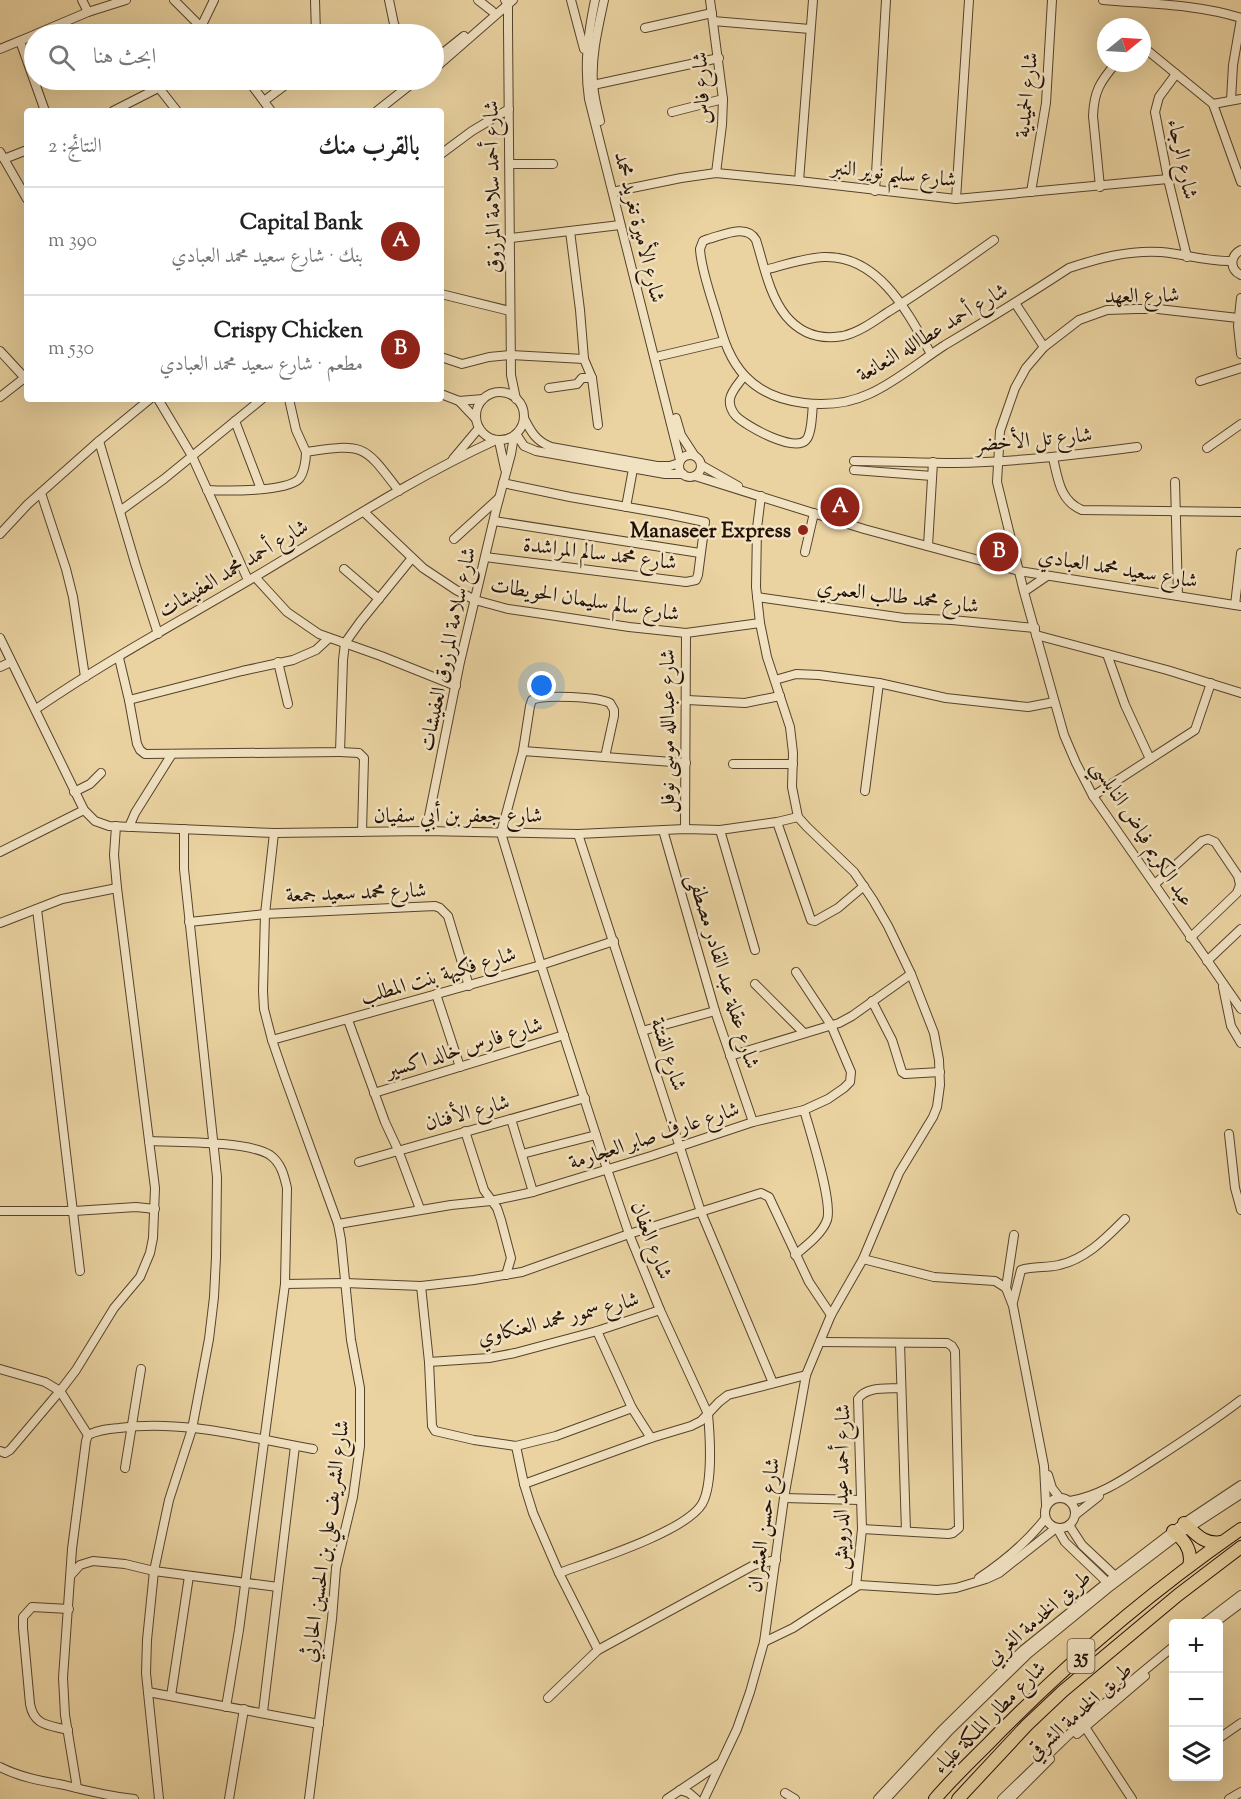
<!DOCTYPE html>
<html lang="ar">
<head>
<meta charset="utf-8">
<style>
  body { margin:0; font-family:"Sorts Mill Goudy",Amiri,serif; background:#f2f2f2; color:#222; direction:rtl }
  .controls { position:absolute; right:18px; bottom:18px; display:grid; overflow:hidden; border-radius:6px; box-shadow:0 6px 24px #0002 }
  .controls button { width:54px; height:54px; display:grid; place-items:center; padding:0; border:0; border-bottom:2px solid #e0e0e0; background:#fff; color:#222; font:30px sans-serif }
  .compass { position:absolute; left:1097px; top:18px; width:54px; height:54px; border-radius:50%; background:#fff; box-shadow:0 6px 24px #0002; rotate:72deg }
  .you { position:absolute; left:542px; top:686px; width:21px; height:21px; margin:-15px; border:4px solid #fff; border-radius:50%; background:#1a73e8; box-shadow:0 0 0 9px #1a73e833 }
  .badge { display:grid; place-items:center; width:39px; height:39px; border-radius:50%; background:#8f2418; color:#fff; font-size:20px; font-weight:700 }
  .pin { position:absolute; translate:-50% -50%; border:3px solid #fff; box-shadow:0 2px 6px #0006 }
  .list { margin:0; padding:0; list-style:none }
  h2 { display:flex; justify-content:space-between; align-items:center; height:78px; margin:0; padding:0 24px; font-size:26px }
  h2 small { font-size:20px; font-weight:400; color:#767676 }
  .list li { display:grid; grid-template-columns:39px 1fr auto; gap:18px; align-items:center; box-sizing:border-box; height:108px; padding:0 24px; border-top:2px solid #e0e0e0 }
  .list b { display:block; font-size:22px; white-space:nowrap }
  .list p { margin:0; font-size:20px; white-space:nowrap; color:#767676 }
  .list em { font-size:20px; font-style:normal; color:#767676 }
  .icon { flex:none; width:33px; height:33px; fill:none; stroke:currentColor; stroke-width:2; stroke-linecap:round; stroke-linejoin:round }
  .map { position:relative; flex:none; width:1241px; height:1799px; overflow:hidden; direction:ltr }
  .search { position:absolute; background:#fff; box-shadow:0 6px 24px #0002; left:24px; top:24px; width:420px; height:66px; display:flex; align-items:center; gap:15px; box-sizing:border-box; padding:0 21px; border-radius:33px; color:#767676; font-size:22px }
  .panel { position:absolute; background:#fff; box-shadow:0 6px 24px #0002; left:24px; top:108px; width:420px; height:294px; border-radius:6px; direction:rtl }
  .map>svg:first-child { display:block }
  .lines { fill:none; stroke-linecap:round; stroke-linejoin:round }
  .minor-casing { stroke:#55422c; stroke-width:10 }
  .highway-casing { stroke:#231105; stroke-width:14 }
  .minor { stroke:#f1e2c2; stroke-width:8 }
  .highway { stroke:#ead3a1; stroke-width:12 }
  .poi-dot { fill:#8f2418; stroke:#f1e2c2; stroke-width:2 }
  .labels { text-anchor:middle; stroke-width:5; stroke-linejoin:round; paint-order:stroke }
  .shield { fill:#f1e2c2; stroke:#61503e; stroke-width:1.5 }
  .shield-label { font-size:20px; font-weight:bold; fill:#231105 }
  .street-label { font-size:21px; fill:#231105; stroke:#f1e2c2 }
  .poi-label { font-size:21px; font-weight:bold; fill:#231105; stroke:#f1e2c2; text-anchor:end }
</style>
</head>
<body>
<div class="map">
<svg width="1241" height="1799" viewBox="0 0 1241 1799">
  <rect width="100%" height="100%" fill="#ead3a1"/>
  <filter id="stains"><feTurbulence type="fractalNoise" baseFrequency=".00333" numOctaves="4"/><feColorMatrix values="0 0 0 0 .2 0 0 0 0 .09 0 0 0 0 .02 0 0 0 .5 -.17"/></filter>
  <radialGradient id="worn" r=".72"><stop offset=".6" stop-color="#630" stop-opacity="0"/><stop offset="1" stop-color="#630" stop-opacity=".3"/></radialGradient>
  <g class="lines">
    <g class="minor-casing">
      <g id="minor">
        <path d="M82,0l6,12"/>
        <path d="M174,0l34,34"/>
        <path d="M315,0l1,34"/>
        <path d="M389,0l5,24 5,10"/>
        <path d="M478,0l14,11"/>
        <path d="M505,0l3,4v24l3,347 5,24"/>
        <path d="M571,0l13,49"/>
        <path d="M595,0c-7,34 -11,65 -6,99l91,361"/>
        <path d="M710,0l13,99 -1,26 -6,48"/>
        <path d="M1103,0c46,4 94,4 138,18"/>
        <path d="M713,21l97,8"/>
        <path d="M201,27l13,-27"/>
        <path d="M645,28l67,-15"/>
        <path d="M36,34l52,-22 38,-12"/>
        <path d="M20,41l25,70"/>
        <path d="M1142,46l71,58 28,78"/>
        <path d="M0,49l34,-14"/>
        <path d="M434,60l30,-24"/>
        <path d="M434,69l79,-69"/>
        <path d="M1176,74l-17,23 -4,15 13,67 19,78"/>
        <path d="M248,80l23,31"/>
        <path d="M593,85l126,-27"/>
        <path d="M159,88l18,23"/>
        <path d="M1231,100l2,-35 8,-46"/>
        <path d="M264,101l28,-21"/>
        <path d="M1213,104l28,-5"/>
        <path d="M113,111l61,-31"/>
        <path d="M377,111l33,-26 10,-5"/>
        <path d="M672,112l51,-13"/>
        <path d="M600,121c-3,-12 -6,-24 -7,-37 -2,-28 5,-56 11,-84"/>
        <path d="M0,152l27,47"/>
        <path d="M441,154l31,-23 37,-22"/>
        <path d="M4,159l23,-9"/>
        <path d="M510,164h43"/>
        <path d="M799,181l14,-181"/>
        <path d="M1100,187l-7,-71c1,-25 7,-34 23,-53"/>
        <path d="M617,191l64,-13 35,-5 83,8 157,18 212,-20"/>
        <path d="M875,191l11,-191"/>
        <path d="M1031,192l15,-89 6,-103"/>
        <path d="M956,199l13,-199"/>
        <path d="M570,231l10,79 4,49 8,19 6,47"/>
        <path d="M511,238l109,-13"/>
        <path d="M994,240c-35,25 -70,50 -106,72 -14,9 -28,20 -45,24 -22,4 -42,-2 -57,-20 -17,-21 -22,-51 -30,-76 -9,-17 -33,-5 -48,-1l-5,2 -3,8c1,21 12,50 18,71 6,21 12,40 27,56 29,31 87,35 124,18 27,-12 51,-33 76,-49 42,-25 83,-50 124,-77 30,-10 60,-18 92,-16 24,2 47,10 71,9"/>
        <path d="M1241,250c-11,6 -12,19 0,25"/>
        <path d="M765,270c19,-5 39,-12 59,-13 55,-2 84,56 107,97"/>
        <path d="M441,294l69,17"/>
        <path d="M1241,298l-3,28 3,28"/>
        <path d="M1015,303l29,44"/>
        <path d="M1238,318l-80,-9h-22l-29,1 -28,10 -35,27 -18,21 -11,20 -15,43 -3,51 27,110 40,143 12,28 17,33 148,213"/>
        <path d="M0,351l25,27"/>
        <path d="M660,356l64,-15"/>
        <path d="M441,357l21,7 27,-7 22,-2 73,4"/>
        <path d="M744,376c-4,6 -13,15 -14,23 -1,6 2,13 6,17 10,10 58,37 70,24 6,-6 6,-28 7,-36"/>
        <path d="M1200,381l41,-13"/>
        <path d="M549,388l28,-4 5,-6h10"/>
        <circle cx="500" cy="416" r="24"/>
        <path d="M441,394l18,7 24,-2"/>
        <path d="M0,397l27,-21"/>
        <path d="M158,399l34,57 56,124"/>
        <path d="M289,399l7,31 10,22"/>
        <path d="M459,401l17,18"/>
        <path d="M524,418c7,14 12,23 27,29l106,19h13l9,-3"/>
        <path d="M676,418l5,17 13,20"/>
        <path d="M235,421l26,68"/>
        <path d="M516,434l8,12 12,5 129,23h18"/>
        <path d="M99,441l37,125 22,68"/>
        <path d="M499,441l6,28"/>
        <path d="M1207,448l34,-24"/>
        <circle cx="690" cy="466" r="11"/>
        <path d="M1053,458c5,21 7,43 29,52l159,2"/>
        <path d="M453,459l26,-31"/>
        <path d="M854,461c34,0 67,2 101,2 61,-1 122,-8 182,-16"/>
        <path d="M701,465l37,21"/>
        <path d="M854,470l78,6"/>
        <path d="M695,476l169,53 155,42 222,35"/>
        <path d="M1175,482l3,114"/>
        <path d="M207,490c19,1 79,2 92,-11 5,-6 7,-19 7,-27 59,-9 58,-7 93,39"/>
        <path d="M41,493l25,76 7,28 12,80"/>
        <path d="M626,507l7,-38"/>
        <path d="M120,511l44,-32 98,-80"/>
        <path d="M364,512l59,56 33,22 19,10 33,9 35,5 86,13 57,6 74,-10"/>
        <path d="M494,521l206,32"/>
        <path d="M0,534l28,-30 71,-63 51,-42"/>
        <path d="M454,539l45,-41"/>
        <path d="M928,546l5,-84"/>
        <path d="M805,552l9,-39"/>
        <path d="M485,557l201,25 10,-2 2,-5 7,-53 -38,-8 -97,-17 -67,-14"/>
        <path d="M344,569l35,30"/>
        <path d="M255,577l32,35 32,22 62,22 75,30"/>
        <path d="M1028,589l19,-13"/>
        <path d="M757,597l147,21 48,2 83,8"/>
        <path d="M1235,605l6,-52"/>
        <path d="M1036,635l131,35 74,23"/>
        <path d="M0,638l84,172 11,11 14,5 165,7 152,-2 152,3 107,-5 35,1 57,-8 21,-5"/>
        <path d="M1107,654l18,51 25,54"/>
        <path d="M119,658l10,42 8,44 3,6 5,4 195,-2 3,-92 2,-17 15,-21 52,-64"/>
        <path d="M278,662l10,42"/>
        <path d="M0,667l11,-5"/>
        <path d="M775,680l21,-6 23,1 60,8 67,15 82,9 26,-5"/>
        <path d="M129,700l113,-29 51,-11 23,-10 13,-12"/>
        <path d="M687,700l58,3 35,-7"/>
        <path d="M36,709c71,-49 148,-90 222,-134 79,-47 155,-97 238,-135"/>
        <path d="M523,751l163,12"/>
        <path d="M340,752l19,1 5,5 -2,74"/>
        <path d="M733,764h60"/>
        <path d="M865,791l14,-108"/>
        <path d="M74,792l16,-8 11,-11"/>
        <path d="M1093,796l102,-66 16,-47"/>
        <path d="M777,822l34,98 4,1 23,-13 26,-22"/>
        <path d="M129,827l6,-14 37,-59"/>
        <path d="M685,829l1,-196"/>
        <path d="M663,830l52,181 38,111"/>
        <path d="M720,830l35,120"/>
        <path d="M426,831l34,-169 36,-152 15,-56 3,-18"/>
        <path d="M274,833l-9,81 -2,77 1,18 8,31 12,35 54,149 3,16 10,100 9,48v58l-7,51 -17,71 -4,51 -23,180"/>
        <path d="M578,834l123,378 72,171"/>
        <path d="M0,852l84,-42"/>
        <path d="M1155,884l47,-43 6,-2 7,3 23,34 2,9 -3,8 -47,45"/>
        <path d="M37,909l43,362"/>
        <path d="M189,922l76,-8 170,-8 5,2 8,8 21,70"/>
        <path d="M0,923l62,-24 55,-11"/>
        <path d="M1207,961l34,-32"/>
        <path d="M755,984l49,49"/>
        <path d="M1223,987l8,39 10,17"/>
        <path d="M436,994l24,73"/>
        <path d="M872,1001l20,39 10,32 3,2 35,-2"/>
        <path d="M348,1020l37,102 13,28 22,59"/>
        <path d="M642,1031l73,-20"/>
        <path d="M272,1040l269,-75 73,-24"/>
        <path d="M730,1056l109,-33 13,-7 59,-42"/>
        <path d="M374,1093l190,-58"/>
        <path d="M511,1119l22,73"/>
        <path d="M465,1131l19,59 13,18 4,12 10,38 -5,17"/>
        <path d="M1229,1134l6,54 6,22"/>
        <path d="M149,1141c27,1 100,0 121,14 11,8 14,20 17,33l-2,96 60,-1 76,3 53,-6 48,-8 107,-38 132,-41 8,4 40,85 22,33"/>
        <path d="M522,1154l74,-19"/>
        <path d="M359,1162l226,-64"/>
        <path d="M0,1211h74l62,-4 19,2"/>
        <path d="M338,1224l113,-19 40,-4 42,-9 118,-36 102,-34 51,-12 24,-11 16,-11 6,-6 1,-10 -20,-47 -35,-53"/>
        <path d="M795,1255c11,-9 27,-21 32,-35 6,-18 -17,-89 -23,-110"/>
        <path d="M863,1259l71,18 61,4 11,7 7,18 31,160 2,38"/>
        <path d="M421,1286l8,76 3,64 3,5 39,9 42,6 40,-10 76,-28"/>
        <path d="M1006,1288l8,-53"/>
        <path d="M1013,1302l8,-32c12,-4 26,-2 38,-5 27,-6 47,-27 66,-46"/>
        <path d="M597,1331l35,77 19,30"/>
        <path d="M820,1342l127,1 5,3 3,5 4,177 -6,5 -5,1 -86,-5"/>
        <path d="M900,1343l6,188"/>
        <path d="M429,1362l60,-4 26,-5 82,-22 63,-21"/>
        <path d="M0,1369l45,13 15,9 28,44"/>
        <path d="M516,1446l8,38 9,29 26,60 39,77"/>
        <path d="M0,1451l5,2 5,-3 50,-59 16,-21 38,-62 26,-31 10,-24 3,-15 2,-50 -38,-300 -3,-33 2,-29"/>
        <path d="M125,1468l16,-99"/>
        <path d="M1048,1475l4,13 7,9"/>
        <path d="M524,1484l127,-46 40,-12 10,-5 18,-19 9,-7 78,-20"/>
        <circle cx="1060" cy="1513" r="15"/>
        <path d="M784,1498l76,2"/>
        <path d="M1070,1501c30,-5 54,-22 79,-38 31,-20 62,-40 92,-63"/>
        <path d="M1075,1515l24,-19"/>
        <path d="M1069,1525l13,20 33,31"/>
        <path d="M1057,1528l8,14 44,42"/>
        <path d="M559,1573c33,-12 126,-41 143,-69 11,-19 8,-68 6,-90l-48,-104 -31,-76 -22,-65 -66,-204 -40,-132 22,-82 7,-45 2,-6c12,-6 66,-3 78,3l4,7v6l-9,41"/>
        <path d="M71,1575l9,-10 13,-4 32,3 29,7 124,16"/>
        <path d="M979,1578c24,-16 48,-36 66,-59"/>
        <path d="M856,1586l6,-57 -4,-130c8,-13 29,-10 43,-11"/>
        <path d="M1203,1624l38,-29"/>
        <path d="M1213,1624l28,-21"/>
        <path d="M764,1642l29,-14 66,-43 78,5 19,-2 30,-9 13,-6 57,-45"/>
        <path d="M148,1692l171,32"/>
        <path d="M171,1696l18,-120"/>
        <path d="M548,1698l50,-48 156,-85 22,-5"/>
        <path d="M226,1707l13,-77 46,-346"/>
        <path d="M263,1712l32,-266"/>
        <path d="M1083,1724l49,75"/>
        <path d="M68,1730c-19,-5 -34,-4 -38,-26l-7,-76v-11l9,-10 37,2"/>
        <path d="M1077,1734l68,-58"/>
        <path d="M1218,1739l23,-16"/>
        <path d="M0,1767c19,10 42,14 64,18 23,6 46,11 70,14"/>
        <path d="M77,1788l-12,-73 -2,-37 9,-129 14,-108 2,-6c10,-5 20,-6 31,-7 64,-9 131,10 194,21"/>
        <path d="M680,1790l9,3 7,6"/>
        <path d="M785,1793l10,6"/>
        <path d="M159,1799l-13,-126 1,-33 7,-69 15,-71 23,-71 17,-90 5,-42 2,-40 1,-80 -33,-308v-40"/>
        <path d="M229,1799l15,-90"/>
        <path d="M667,1799l52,-35"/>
        <path d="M704,1799l33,-70 13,-37 14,-50 20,-144 22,-123 25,-60 32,-56 36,-86 34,-56 4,-10 3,-22 -1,-25 -5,-27 -23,-59 -23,-48 -15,-26 -19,-28 -47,-45 -9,-10 -6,-30 1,-34 -3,-26 -23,-70 -7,-34 -4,-36 1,-59 4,-32"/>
        <path d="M878,1799l65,-70 80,-79 92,-74 69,-53 57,-38"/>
        <path d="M886,1799l62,-67 80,-78 83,-68 67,-51 63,-41"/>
        <path d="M1002,1799l80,-77 92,-76"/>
        <path d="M1010,1799l40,-40"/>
        <path d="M1229,1799l12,-7"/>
      </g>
    </g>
    <g class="highway-casing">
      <g id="highway">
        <path d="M1184,1523c12,11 20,22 38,19"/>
        <path d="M1173,1531c12,9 20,20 16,35"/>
        <path d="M935,1799c17,-20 36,-38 54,-56 77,-79 161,-151 252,-214"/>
        <path d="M958,1799l69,-74 36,-34 115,-96 63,-48"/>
      </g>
    </g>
    <use href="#minor" class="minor"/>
    <use href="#highway" class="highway"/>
  </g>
  <circle class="poi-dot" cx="803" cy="530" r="6"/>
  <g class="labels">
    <rect class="shield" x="1067.5" y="1639" width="27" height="34" rx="4.5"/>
    <g class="shield-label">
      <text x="1081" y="1663">35</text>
    </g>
    <g class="street-label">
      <text transform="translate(701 88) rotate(-93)" y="7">شارع فاس</text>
      <text transform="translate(1026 95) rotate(-84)" y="7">شارع الحميدية</text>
      <text transform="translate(1183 159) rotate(78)" y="7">شارع الرجاء</text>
      <text transform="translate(894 173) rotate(6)" y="7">شارع سليم نوير النبر</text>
      <text transform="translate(492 187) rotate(-91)" y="7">شارع أحمد سلامة المرزوق</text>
      <text transform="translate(640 227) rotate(76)" y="7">شارع الأميرة تغريد محمد</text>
      <text transform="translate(1142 295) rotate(-1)" y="7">شارع العهد</text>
      <text transform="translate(932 332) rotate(-31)" y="7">شارع أحمد عطاالله النعانعة</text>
      <text transform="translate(1034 439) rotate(-5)" y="7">شارع تل الأخضر</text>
      <text transform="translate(600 553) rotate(7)" y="7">شارع محمد سالم المراشدة</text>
      <text transform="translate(233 568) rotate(-31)" y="7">شارع أحمد محمد العفيشات</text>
      <text transform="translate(1118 568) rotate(9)" y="7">شارع سعيد محمد العبادي</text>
      <text transform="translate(898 596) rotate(7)" y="7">شارع محمد طالب العمري</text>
      <text transform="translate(585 599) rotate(9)" y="7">شارع سالم سليمان الحويطات</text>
      <text transform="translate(447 649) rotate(-78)" y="7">شارع سلامة المرزوق العفيشات</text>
      <text transform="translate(667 731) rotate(-90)" y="7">شارع عبدالله موسى نوفل</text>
      <text x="458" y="822">شارع جعفر بن أبي سفيان</text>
      <text transform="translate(1143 833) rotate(57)" y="7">عبد الكريم فياض النابلسي</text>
      <text transform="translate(356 892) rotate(-2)" y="7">شارع محمد سعيد جمعة</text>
      <text transform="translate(724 971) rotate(73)" y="7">شارع عقلة عبد القادر مصطفى</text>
      <text transform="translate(438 975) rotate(-16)" y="7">شارع فكيهة بنت المطلب</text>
      <text transform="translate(464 1047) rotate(-17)" y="7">شارع فارس خالد اكسير</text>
      <text transform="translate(669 1054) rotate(72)" y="7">شارع الفتنة</text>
      <text transform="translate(467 1112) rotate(-15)" y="7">شارع الأفنان</text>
      <text transform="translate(654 1135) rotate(-18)" y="7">شارع عارف صابر العجارمة</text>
      <text transform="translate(652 1240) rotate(69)" y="7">شارع العفان</text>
      <text transform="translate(558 1318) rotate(-14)" y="7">شارع سمور محمد العنكاوي</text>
      <text transform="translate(841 1487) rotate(-89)" y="7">شارع أحمد عيد الدرويش</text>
      <text transform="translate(763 1525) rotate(-82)" y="7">شارع حسن العشران</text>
      <text transform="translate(325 1541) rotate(-82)" y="7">شارع الشريف علي بن الحسين الحارثي</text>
      <text transform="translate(1038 1617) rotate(-41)" y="7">طريق الخدمة الغربي</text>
      <text transform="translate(1079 1711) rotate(-42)" y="7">طريق الخدمة الشرقي</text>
      <text transform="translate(989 1717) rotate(-45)" y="7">شارع مطار الملكة علياء</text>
    </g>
    <g class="poi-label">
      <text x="791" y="537">Manaseer Express</text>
    </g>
  </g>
  <rect width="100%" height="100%" filter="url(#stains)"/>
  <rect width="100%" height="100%" fill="url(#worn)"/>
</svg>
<div class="controls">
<button>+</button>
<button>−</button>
<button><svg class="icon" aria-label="layers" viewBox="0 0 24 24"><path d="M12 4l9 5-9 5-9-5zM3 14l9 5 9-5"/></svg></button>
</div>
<svg class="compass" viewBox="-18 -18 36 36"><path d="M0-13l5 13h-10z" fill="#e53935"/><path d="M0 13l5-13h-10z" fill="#767676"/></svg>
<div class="you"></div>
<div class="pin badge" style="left:840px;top:507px">A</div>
<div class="pin badge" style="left:999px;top:552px">B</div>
<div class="search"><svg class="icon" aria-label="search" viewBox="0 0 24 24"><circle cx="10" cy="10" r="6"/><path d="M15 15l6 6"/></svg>ابحث هنا</div>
<section class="panel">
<h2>بالقرب منك<small>النتائج: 2</small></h2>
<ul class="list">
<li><span class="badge">A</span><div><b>Capital Bank</b><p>بنك · شارع سعيد محمد العبادي</p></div><em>390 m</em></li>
<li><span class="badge">B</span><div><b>Crispy Chicken</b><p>مطعم · شارع سعيد محمد العبادي</p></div><em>530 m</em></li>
</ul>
</section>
</div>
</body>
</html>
